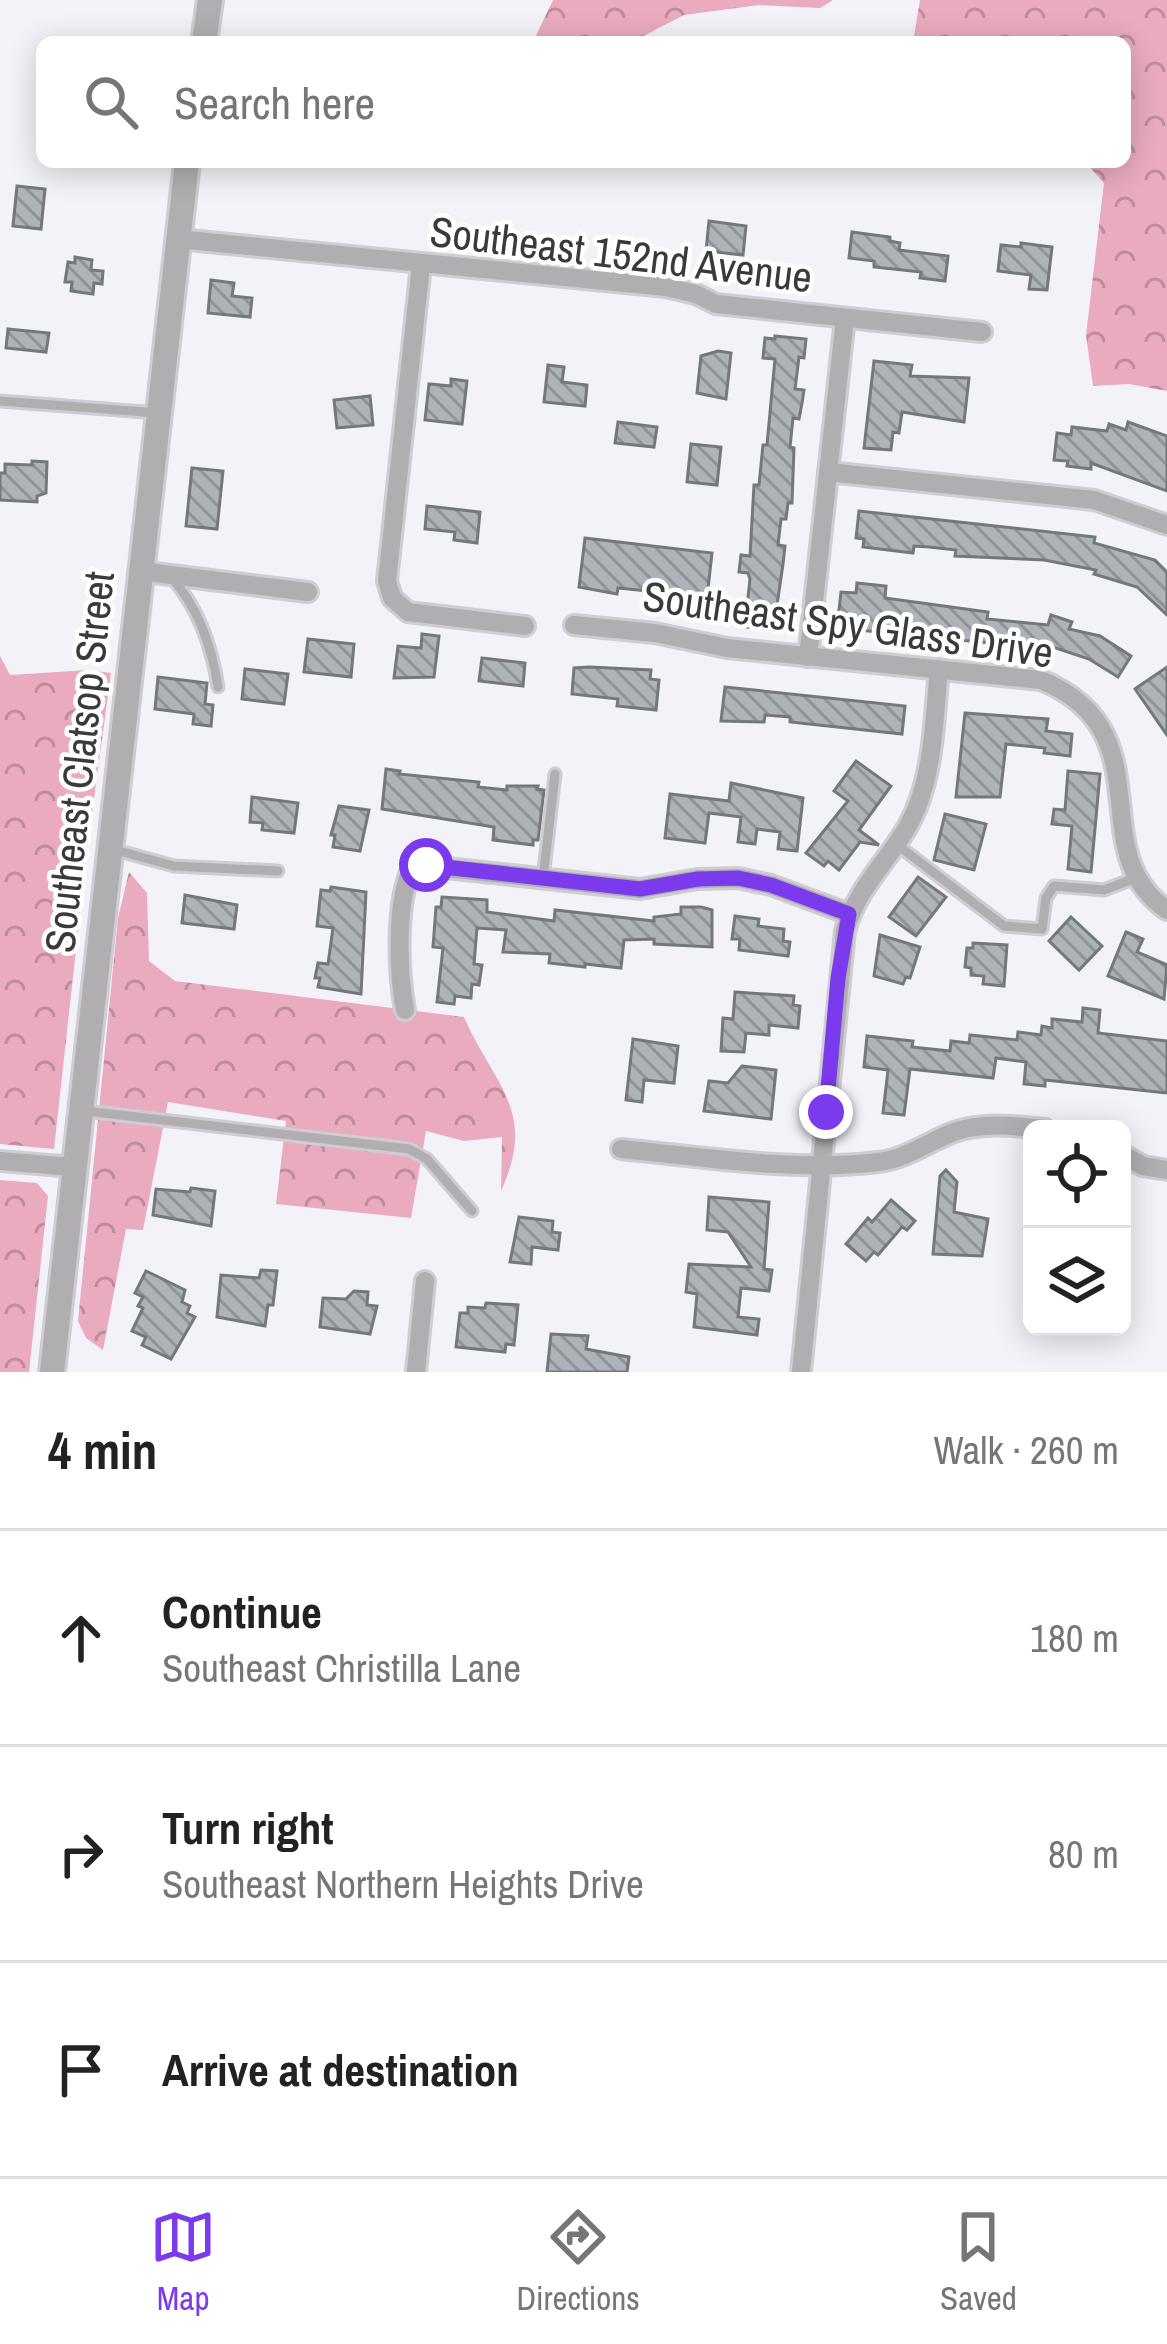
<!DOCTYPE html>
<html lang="en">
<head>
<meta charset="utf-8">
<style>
  body { margin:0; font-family:"Archivo Narrow",sans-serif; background:#f6f6f6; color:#222 }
  .controls { position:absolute; right:36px; bottom:36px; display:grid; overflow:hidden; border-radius:18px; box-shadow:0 6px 30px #0003 }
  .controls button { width:108px; height:108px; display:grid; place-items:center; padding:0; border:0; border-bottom:3px solid #e0e0e0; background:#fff; color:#222; font:60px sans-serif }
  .stop { position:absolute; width:36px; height:36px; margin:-27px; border:9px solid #7c3aed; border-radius:50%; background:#fff }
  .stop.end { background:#7c3aed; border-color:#fff; box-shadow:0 3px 12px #0008 }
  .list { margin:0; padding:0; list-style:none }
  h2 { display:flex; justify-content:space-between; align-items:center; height:156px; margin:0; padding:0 48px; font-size:51px }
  h2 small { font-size:39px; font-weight:400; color:#767676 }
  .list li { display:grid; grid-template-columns:78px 1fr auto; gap:36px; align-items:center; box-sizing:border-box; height:216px; padding:0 48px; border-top:3px solid #e0e0e0 }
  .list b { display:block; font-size:45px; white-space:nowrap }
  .list p { margin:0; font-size:39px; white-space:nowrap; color:#767676 }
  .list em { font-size:39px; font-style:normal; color:#767676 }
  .icon { flex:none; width:66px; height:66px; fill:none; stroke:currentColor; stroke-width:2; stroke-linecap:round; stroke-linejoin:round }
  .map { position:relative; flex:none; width:1167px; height:1372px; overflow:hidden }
  .search { position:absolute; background:#fff; box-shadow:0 6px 30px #0003; left:36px; right:36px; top:36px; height:132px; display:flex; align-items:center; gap:30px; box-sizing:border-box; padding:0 42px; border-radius:18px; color:#767676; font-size:45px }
  .sheet { height:804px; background:#fff }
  nav { display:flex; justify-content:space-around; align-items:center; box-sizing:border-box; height:168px; border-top:3px solid #e0e0e0; background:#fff; font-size:33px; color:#767676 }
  nav a { display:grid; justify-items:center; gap:6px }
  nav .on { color:#7c3aed }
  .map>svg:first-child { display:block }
  .forest { fill:url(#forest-crowns) }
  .building { fill:url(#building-back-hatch); stroke:#74787e; stroke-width:3 }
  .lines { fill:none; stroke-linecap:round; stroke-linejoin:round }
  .service-casing { stroke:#cecdd3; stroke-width:15 }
  .minor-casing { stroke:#cecdd3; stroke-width:24 }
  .tertiary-casing { stroke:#cecdd3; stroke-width:30 }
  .service { stroke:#b1aeb1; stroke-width:9 }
  .minor { stroke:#b1aeb1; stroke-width:18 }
  .tertiary { stroke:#b1aeb1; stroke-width:24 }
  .route { stroke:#7c3aed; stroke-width:15 }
  .labels { text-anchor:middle; stroke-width:9; stroke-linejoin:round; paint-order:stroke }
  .street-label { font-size:42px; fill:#3a3a3d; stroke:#fff }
</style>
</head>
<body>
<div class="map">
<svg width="1167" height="1372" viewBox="0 0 1167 1372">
  <defs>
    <pattern id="forest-crowns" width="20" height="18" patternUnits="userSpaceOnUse" patternTransform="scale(3)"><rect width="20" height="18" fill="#e9abbd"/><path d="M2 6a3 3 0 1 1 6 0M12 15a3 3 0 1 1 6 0" fill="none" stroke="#be8c9b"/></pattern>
    <pattern id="building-back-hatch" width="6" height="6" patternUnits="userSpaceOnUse" patternTransform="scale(3)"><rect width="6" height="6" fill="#aeb3b9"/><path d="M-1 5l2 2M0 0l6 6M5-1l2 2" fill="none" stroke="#8f9398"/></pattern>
  </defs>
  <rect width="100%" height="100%" fill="#f3f2f9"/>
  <g class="forest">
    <path d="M553,0h280l-13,8 -61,-3 -75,10 -52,27h-99z"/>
    <path d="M920,0h247v391l-38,-7 -36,2 -7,-51 18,-152 -19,-21h40v-120h-212z"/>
    <path d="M0,656l10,19 78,-5 23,3 -24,177 -33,299 -54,-5z"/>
    <path d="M129,872l18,21 2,68 26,20 289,36c30,69 74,93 37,174l1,-54 -38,4 -38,-10 -15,87 -135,-14 10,-83 -118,-19 -25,128 -17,-1 -23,121 -17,-12 -8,-17 40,-403z"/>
    <path d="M0,1180l37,3 11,13 -19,176h-29z"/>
  </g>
  <g class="building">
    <path d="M17,186l28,3 -4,40 -28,-3z"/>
    <path d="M709,221l37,5 -3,29 -37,-4z"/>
    <path d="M852,232l38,5v4l10,2 -1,7 49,6 -3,25 -25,-3 1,-6 -47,-5v-6l-25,-3z"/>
    <path d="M1021,243l31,4 -5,43 -18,-1 2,-14 -33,-4 3,-26 20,2z"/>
    <path d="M75,257l17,3 -1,10 12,1 -1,13 -8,-1 -1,11 -22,-3 1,-9h-7l3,-20 7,1z"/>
    <path d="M211,280l23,3 -2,13 20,2 -2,19 -42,-4z"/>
    <path d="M8,329l41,4 -3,19 -40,-4z"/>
    <path d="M775,336l31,3 -2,19 -5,-1 -4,32 9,1 -2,13 -3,16 -6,-1 -3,29 4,1 -2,55h-4l-2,16h-5l-3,26 7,1 -2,18 -7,48 -5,-1 -2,19 -30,-4 1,-12 6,1 4,-36 -2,-6 -9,-1 2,-17 9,1 4,-71h5l4,-40h4l8,-86 -12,-1 2,-20 10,1z"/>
    <path d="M718,351l13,2 -5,46 -29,-6 4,-37z"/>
    <path d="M874,361l38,4 -2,11 59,2 -5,44 -62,-10 -3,21 -6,-1 -2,18 -27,-2z"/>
    <path d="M548,365l16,2 -2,15 25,3 -2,21 -41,-4z"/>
    <path d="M451,379l16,2 -5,43 -37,-4 4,-36 22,2z"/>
    <path d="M370,396l3,29 -36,3 -3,-28z"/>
    <path d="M618,422l39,5 -3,20 -39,-4z"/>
    <path d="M1128,422l39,14v55l-76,-28v6l-24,-3 1,-5 -14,-1 3,-27 14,2 1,-8 35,4 2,-7 17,6z"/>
    <path d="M691,444l30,3 -4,38 -30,-3z"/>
    <path d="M32,461l15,1 -1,31 -9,3v6l-37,-2v-27h5v-9l27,1z"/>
    <path d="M192,468l31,3 -6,58 -31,-3z"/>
    <path d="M427,506l53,6 -3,31 -23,-3 1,-8 -30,-3z"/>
    <path d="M859,511l236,26 -1,6 61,17 12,12v43l-30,-28 -43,-13 2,-4 -52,-10 -89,-4 1,-6 -27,-3 -15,-1 -1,7 -50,-6 1,-8 -8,-1z"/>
    <path d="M585,538l127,15 -6,53 -18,-2v-5l-40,-3v-5l-30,-3 -1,6 -38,-7z"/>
    <path d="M857,583l29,3 -1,12 103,14 -1,7 61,6 3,-10 21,7 -3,7 31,7 31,20 -13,21 -29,-18 -57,-19 -1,7 -194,-19 4,-36 15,1z"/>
    <path d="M422,634l17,2 -5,41 -40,1 4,-32 23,2z"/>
    <path d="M308,639l46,5 -3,33 -47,-5z"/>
    <path d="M482,658l43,5 -2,23 -44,-5z"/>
    <path d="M590,667l61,3 -1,9 9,1 -3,30 -39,-4 1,-7 -46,-5 2,-26z"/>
    <path d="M1167,667v68l-32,-46z"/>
    <path d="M245,669l43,5 -4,30 -42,-5z"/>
    <path d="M158,677l49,6 -2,21 8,1 -2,21 -18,-2 1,-10 -39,-5z"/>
    <path d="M725,687l180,19 -3,28 -112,-12v-5l-25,-2 -1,7 -43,-1z"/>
    <path d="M965,713l83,6 -2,12 26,3 -2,22 -26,-3 1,-5 -39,-4 -6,53h-44z"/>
    <path d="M856,761l35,25 -32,44 20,15 -19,-3 -21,28 -11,-9 -4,5 -18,-13 42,-52 -14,-10z"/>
    <path d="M386,769l14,2 -1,3 80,8 -1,5 29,3v-4h31l-1,3 7,1 -6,50h-5v5l-40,-5 1,-13 -112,-18z"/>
    <path d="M1068,771l32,3 -9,98 -23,-3 4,-43 -20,-2 2,-15 11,1z"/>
    <path d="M731,783l72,15 -6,53 -19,-2 2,-17 -23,-3 -2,15 -17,-2 3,-25 -32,-4 -4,30 -40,-5 5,-44 59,7z"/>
    <path d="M252,797l46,6 -4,30 -32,-3 1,-7 -13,-1z"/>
    <path d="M339,806l30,4 -9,41 -27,-4 2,-12h-4z"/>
    <path d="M945,814l41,10 -12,46 -40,-10z"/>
    <path d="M918,877l28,20 -30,39 -27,-19z"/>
    <path d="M331,887l35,5 -5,102 -43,-7 2,-9h-5l3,-15 10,1 5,-36 -16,-2 4,-36 9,1z"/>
    <path d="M185,895l52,10 -3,24 -52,-6z"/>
    <path d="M442,897l45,3v12l67,9 1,-11 99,11v-4l27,-3v-7h20l11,3v37l-58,-3v-5l-30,1 -3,28 -36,-4v3l-36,-4 1,-9 -47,-2 3,-22 -29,-2 -3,36 8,1 -3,20 -7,-1 -1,14 -16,-2 -1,8 -17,-2 6,-54 -10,-1 3,-40h5z"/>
    <path d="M735,916l24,3 -1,7 26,3 -1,12 7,1 -2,14 -49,-6 1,-11h-8z"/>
    <path d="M1071,917l31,29 -23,24 -30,-29z"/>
    <path d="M1126,932l17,7 -6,13 30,13 -3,34 -56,-23z"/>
    <path d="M880,935l40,12 -10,31 -4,-1 -3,7 -29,-8z"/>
    <path d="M973,943l34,2 -3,41 -21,-2 1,-8 -13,-1v-7l-6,-1 2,-19h6z"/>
    <path d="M735,992l59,4 -1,9 7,1 -2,22 -29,-3v10l-23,-2 -2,19 -23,-1 2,-33 10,1z"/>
    <path d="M1083,1008l17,2 -2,23 69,8v52l-122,-13v6l-21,-2 2,-22 -30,-4 -3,20 -83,-9 -6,46 -21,-2 5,-43 -24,-3 3,-31 46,5 -1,6 38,4 1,-10 18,2 1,-8 47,5 1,-8 23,3 1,-9 10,2v-9l30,3z"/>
    <path d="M633,1039l45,7 -4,37 -30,-3 -2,22 -16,-2z"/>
    <path d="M742,1066l34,4 -5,49 -67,-8 5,-30 19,2z"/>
    <path d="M946,1170l11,12 -3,30 34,7 -6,37 -49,-2 7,-78z"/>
    <path d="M191,1188l24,3 -4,35 -58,-11 3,-26 34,3z"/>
    <path d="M709,1197l60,5 -5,67 8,1 -3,21 -28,-3 -3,29 21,2 -2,16 -63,-8 3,-33 -11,-2 3,-28 62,3 -23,-35 -21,-2z"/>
    <path d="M891,1200l24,21 -8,9 -5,-3 -24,28 -4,-3 -8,9 -20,-17 22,-26 4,4z"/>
    <path d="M519,1217l34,4 -1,11 8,1 -2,17 -26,-3 -1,17 -21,-2z"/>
    <path d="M261,1270l16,1 -4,34h-5l-3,21 -48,-9 4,-42 38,3z"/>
    <path d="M146,1271l39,19 -3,12 8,4 -3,7 8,4 -24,42 -29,-14 4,-8 -14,-6 11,-23 -5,-2 5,-9 -8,-4z"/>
    <path d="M354,1291l14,1 -1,13 10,1 -7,28 -50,-7 3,-29 23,1z"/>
    <path d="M486,1303l32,2 -4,40 -8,-1 -1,8 -49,-5 4,-34h8v-6l17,1z"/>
    <path d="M551,1334l37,2 -2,13 43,8 -2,15h-80z"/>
  </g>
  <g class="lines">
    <g class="service-casing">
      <g id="service">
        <path d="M0,401l158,12"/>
        <path d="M172,578c27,31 40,69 46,109"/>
        <path d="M896,844l108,82 38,3 4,-31 8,-12 50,4 34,-13"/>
        <path d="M112,849l62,17 104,5"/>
        <path d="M543,879l12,-105"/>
        <path d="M86,1111l323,38 18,10 45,52"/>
      </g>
    </g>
    <g class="minor-casing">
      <g id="minor">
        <path d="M178,239l488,48 30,7 20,10 266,28"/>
        <path d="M421,265l-34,316 5,17 16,14 117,14"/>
        <path d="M828,472l266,28 73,25"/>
        <path d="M139,571l169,21"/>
        <path d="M574,625l81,8 72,15 314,32c126,52 40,172 126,230"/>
        <path d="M808,657l37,-339"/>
        <path d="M405,1010c-7,-38 -10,-109 8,-144l6,-1 221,24 58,-10 40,-1 33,7 78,29"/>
        <path d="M621,1149c82,8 175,23 257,13 28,-3 50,-20 76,-30 30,-10 61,-6 91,-3"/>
        <path d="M1122,1154l21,12 24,4"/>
        <path d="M0,1161l73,6"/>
        <path d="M416,1372l9,-91"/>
        <path d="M801,1372l44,-441c11,-41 42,-69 63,-105 26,-46 26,-106 31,-157"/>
      </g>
    </g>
    <g class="tertiary-casing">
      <g id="tertiary">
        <path d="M204,42l6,-42"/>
        <path d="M52,1372l135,-1210"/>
      </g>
    </g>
    <use href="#service" class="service"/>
    <use href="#minor" class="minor"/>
    <use href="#tertiary" class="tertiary"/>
  </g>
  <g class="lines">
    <path class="route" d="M426,865l214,24 58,-10 40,-1 33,7 78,29 -11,64 -12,134"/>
  </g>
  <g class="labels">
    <g class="street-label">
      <text transform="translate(621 254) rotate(7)" y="15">Southeast 152nd Avenue</text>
      <text transform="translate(848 624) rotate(8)" y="15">Southeast Spy Glass Drive</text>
      <text transform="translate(79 762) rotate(-84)" y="15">Southeast Clatsop Street</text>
    </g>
  </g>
</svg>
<div class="controls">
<button><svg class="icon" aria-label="locate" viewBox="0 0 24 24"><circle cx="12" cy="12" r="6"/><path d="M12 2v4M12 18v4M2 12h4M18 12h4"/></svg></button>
<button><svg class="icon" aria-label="layers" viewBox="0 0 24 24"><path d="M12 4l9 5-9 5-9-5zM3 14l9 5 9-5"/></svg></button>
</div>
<div class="stop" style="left:426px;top:865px"></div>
<div class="stop end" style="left:826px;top:1112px"></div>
<div class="search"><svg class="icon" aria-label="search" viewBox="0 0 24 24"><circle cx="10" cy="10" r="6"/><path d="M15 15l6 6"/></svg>Search here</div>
</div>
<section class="sheet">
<h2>4 min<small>Walk · 260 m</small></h2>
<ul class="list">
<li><svg class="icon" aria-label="ahead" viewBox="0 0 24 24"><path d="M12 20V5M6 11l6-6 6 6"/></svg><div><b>Continue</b><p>Southeast Christilla Lane</p></div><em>180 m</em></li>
<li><svg class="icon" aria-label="right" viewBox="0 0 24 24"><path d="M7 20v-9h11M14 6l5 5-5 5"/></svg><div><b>Turn right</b><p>Southeast Northern Heights Drive</p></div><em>80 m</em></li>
<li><svg class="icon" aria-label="arrive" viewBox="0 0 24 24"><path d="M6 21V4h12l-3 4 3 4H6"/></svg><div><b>Arrive at destination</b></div></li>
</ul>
</section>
<nav>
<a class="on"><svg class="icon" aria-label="map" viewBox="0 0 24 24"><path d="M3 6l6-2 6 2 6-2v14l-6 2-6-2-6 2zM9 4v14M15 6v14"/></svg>Map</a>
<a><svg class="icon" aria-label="directions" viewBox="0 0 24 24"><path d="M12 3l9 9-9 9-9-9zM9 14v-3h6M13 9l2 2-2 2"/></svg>Directions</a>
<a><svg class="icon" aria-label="saved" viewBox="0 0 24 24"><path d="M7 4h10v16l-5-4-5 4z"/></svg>Saved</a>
</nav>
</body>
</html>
